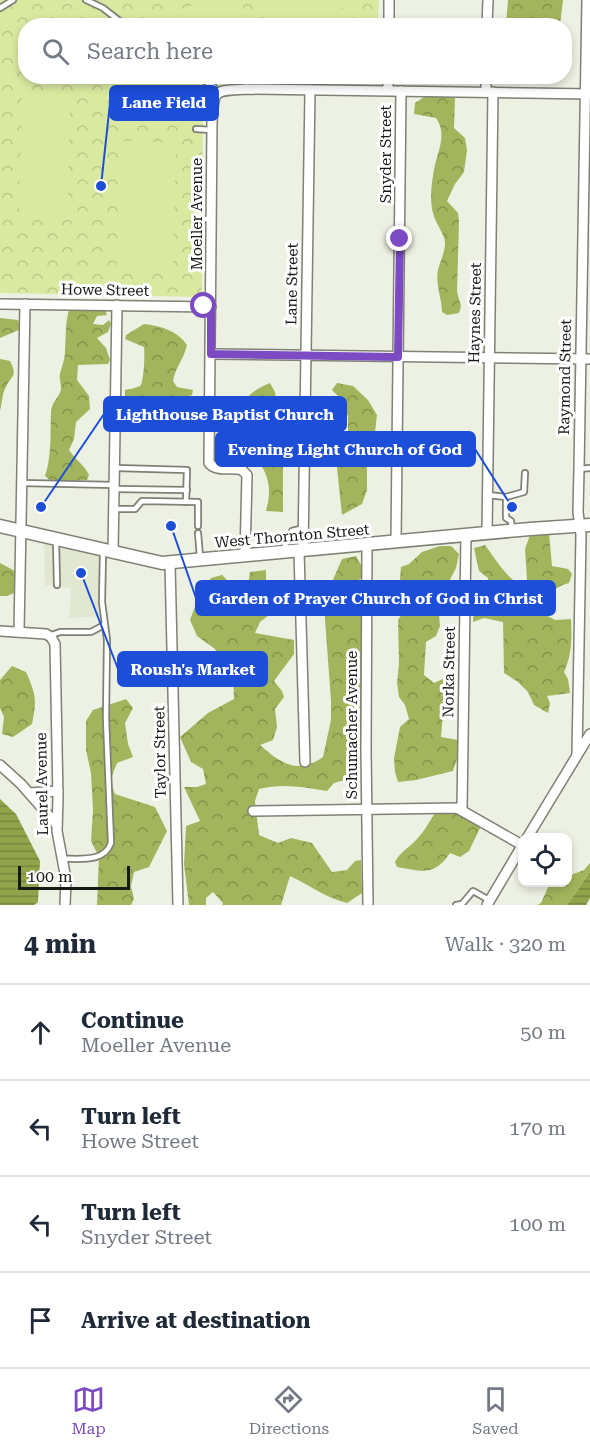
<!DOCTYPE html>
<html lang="en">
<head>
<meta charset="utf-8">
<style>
  body { margin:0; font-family:"Roboto Serif",serif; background:#f2f2f3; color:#1f2937 }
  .controls { position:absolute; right:18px; bottom:18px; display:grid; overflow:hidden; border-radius:12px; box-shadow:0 3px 9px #0003 }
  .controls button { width:54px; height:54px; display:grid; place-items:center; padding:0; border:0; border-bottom:2px solid #e0e1e3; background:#fff; color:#1f2937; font:30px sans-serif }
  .scale { position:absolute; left:18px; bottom:15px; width:112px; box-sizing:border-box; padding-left:6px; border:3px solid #171914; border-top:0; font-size:16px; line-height:21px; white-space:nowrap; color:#171914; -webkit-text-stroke:4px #fff; paint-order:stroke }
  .stop { position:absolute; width:18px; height:18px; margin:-14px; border:4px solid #7c4bc3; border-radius:50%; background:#fff }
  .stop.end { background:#7c4bc3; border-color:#fff; box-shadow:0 2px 6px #0008 }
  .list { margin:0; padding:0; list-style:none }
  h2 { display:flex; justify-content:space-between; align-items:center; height:78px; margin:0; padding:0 24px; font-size:26px }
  h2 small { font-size:20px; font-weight:400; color:#747a83 }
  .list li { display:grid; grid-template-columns:39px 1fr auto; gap:18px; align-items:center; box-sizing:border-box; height:96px; padding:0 24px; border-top:2px solid #e0e1e3 }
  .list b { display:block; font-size:22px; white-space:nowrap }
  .list p { margin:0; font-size:20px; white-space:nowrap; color:#747a83 }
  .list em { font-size:20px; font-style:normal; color:#747a83 }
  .icon { flex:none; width:33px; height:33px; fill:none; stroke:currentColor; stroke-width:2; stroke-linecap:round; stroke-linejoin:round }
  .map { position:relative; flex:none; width:590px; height:905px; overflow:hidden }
  .search { position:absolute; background:#fff; box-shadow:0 3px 9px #0003; left:18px; right:18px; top:18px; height:66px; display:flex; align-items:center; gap:15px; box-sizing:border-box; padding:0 21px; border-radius:24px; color:#747a83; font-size:22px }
  .sheet { height:462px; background:#fff }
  nav { display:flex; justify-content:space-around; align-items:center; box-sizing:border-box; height:84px; border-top:2px solid #e0e1e3; background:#fff; font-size:16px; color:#747a83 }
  nav a { display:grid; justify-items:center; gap:3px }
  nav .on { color:#7c4bc3 }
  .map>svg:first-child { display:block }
  .built { fill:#e1e7d1 }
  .forest { fill:url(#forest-crowns) }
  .park { fill:url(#park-crowns) }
  .pitch { fill:#d9eaa0 }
  .water { fill:url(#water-rules) }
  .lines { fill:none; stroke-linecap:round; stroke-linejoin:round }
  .service-casing { stroke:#7e8174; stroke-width:8 }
  .minor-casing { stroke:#7e8174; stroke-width:12 }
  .secondary-casing { stroke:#7e8174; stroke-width:15 }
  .service { stroke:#fff; stroke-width:4.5 }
  .minor { stroke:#fff; stroke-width:9 }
  .secondary { stroke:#fff; stroke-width:12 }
  .route { stroke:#7c4bc3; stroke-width:8 }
  .labels { text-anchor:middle; stroke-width:6; stroke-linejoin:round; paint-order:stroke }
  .street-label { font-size:15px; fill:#171914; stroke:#fff }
  .leader { fill:none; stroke:#1d4ed8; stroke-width:2 }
  .callout-dot { fill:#1d4ed8; stroke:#fff; stroke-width:2 }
  .callout { fill:#1d4ed8; stroke:#1d4ed8; stroke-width:2 }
  .callout-label { font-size:16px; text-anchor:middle; font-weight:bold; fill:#fff }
</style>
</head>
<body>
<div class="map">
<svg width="590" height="905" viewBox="0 0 590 905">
  <defs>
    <pattern id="forest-crowns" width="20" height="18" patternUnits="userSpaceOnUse" patternTransform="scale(1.5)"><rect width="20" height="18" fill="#a3b55c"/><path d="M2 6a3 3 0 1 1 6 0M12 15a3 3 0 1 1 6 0" fill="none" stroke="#84924b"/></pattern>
    <pattern id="park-crowns" width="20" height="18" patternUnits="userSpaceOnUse" patternTransform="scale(1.5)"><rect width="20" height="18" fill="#d9eaa0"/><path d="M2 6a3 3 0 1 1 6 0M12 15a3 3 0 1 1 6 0" fill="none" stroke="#bac889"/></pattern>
    <pattern id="water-rules" width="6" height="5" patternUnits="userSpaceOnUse" patternTransform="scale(1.5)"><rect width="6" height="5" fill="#92a44b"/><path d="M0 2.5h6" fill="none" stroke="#76853d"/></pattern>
  </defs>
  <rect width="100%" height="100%" fill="#edf1e3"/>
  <path class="built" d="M44,540l57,12 1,64 -33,2 2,-30 -26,-3z"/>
  <g class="forest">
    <path d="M508,0h55l-3,25h-54z"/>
    <path d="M427,95l28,3 -1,30 11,10 2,12 -3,22 -9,12 -8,17 11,12 1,9 -2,70 4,14 -2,7 -12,2 -5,-3c0,-14 -7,-28 -4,-42 2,-8 7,-18 7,-27 0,-9 -10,-20 -12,-30 -3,-11 -2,-26 0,-37 2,-21 16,-40 3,-58l-22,-4 1,-11z"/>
    <path d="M69,310h36l2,5 -10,1 -4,8 10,1 6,-5 2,4 -3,8 -11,6 9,10 4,12 -2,4 -30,1 -1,15 12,16 1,13 -14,13 -2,17 -5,11c6,9 16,16 20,25l-2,5 -36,1 -6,-5c7,-21 5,-41 6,-64 1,-12 10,-16 10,-24 0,-5 -2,-10 -1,-14 2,-8 5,-15 5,-23 1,-14 0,-27 4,-41z"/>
    <path d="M0,318l18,2 3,9 -21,9z"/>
    <path d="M144,324c16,2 33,6 43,21 -3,14 -12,23 -14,36l4,6 16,3 -1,5 -10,4 4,20 -1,10c-3,1 -6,2 -10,3 -14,1 -40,-23 -50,-33v-9c4,-1 11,-2 15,-4 4,-3 5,-33 4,-39l-19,-8 1,-4z"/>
    <path d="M0,359l10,2c8,16 2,13 -4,26 -4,6 -4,17 -6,24z"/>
    <path d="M270,383l5,9 3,21 8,19 -3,27v53l-17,-1c7,-25 2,-41 -17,-60 -7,-7 -11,-14 -20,-20 5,-21 20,-41 41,-48z"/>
    <path d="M337,383l16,3 15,14 9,15 -2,17 -8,15v43l-5,14 -20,11 -5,-47 11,-33v-19l-7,-17 -9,-9z"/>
    <path d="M549,533l3,33 16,3 4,5 -3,9c-19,5 -20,13 -25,31l11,6 16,-1c1,19 1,36 -7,53l4,7 2,14 -23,3 3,7 -2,10 -14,-8 -6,-13 -10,-10 -14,-9 -1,-51 -19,-4 -11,4c0,-14 4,-19 14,-29l1,-15 -9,-7 -5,-23 11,-3c9,12 25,39 40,41l2,-6 -2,-31 5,-14z"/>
    <path d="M440,546h11l8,8 -3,14 -18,35 2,23 -4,10 -10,6 -2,33 10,8 9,-4 4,16 -4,19 -2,23 17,3 2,10 -7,21 -37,9 -18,2 -3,-10 -1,-14 6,-31 9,-8 -4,-14 -6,-8 -2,-14 2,-20 -1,-43 10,-16 -5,-11 -3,-14 1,-12 8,-3 13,-12z"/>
    <path d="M356,556l10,18 -13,11 8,23 3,55 -5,113 -25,7 -7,8c-23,-4 -45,-8 -68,-2l-4,12 4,34 19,8 13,-5 21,5 20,29 15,-2 8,-9 6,-1 1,33 -15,10c-23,-6 -36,-17 -57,-27l-9,29h-59l1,-2 -10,-11 -7,6v7h-17l-5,-41 2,-38 14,-5 -16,-34h13l9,-3 -3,-15 -12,-7 -11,-25 28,-24 26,-14 -1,-28 -10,-7 -8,-15 -18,-13 -7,-16 7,-19 14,-23 11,-3 19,19 7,-9 2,-13 16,-2v16l6,12 2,13 -14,11 -5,11 39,7v14l-20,27 8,10 2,6 -9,12 2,18 -4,13 -13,5c20,18 38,30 63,12l8,-37v-19l-8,-109 9,-10 10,-23z"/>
    <path d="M0,563l15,8 -1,22 -7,3h-7z"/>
    <path d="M12,666l14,6c10,23 11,28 6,52l-19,13 -11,-3 2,-17 -4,-9v-28z"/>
    <path d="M126,699l7,9 -8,15 3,21 5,13 -16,6 -7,18 5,13 40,13 12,24 -18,36 -15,5 -3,14 3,13 -3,6h-34l2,-48 -8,-16 2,-31 -2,-37 -5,-23v-29l7,-11z"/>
    <path d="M436,811h19l26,15 -12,25 -9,6 -10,-4c-16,24 -28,18 -53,14l-2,-5c4,-8 10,-12 17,-18 10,-9 17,-21 24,-33z"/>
    <path d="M590,863v9l-23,33h-30l4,-2 9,-20 18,-1v-6l16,-6z"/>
  </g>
  <path class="park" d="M0,0h379l-1,25 -352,1v50h351v2l-157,-1 -17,2 -1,218 -202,-4z"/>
  <g class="pitch">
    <path d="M210,0h30l10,25h-78l-4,-12z"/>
    <path d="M261,0h84l-11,25 -65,1z"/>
    <path d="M111,80h18v38h-19z"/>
    <path d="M22,91l48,2 -3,126 -48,-1z"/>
    <path d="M120,141l56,2 -3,123 -56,-1z"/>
  </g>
  <g class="water">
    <path d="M0,799l16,15 24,47 -2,41 -4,3h-34z"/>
    <path d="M590,872v26l-4,7h-19z"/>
  </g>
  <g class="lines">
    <g class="service-casing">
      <g id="service">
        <path d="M86,0l17,8 23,18"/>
        <path d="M0,8l13,-8"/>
        <path d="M197,76l17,11 2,6"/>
        <path d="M196,129l16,1"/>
        <path d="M196,219h16"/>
        <path d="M116,468l71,2 -1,32"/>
        <path d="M579,469l11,-1"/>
        <path d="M22,483l93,2"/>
        <path d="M115,489l72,1"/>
        <path d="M488,495l18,2"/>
        <path d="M115,509h20l7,-8 56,1v24"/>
        <path d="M512,528l-1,-7 -5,-3v-21l18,-5 1,-19"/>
        <path d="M198,533l2,24"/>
        <path d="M56,540l1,45"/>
        <path d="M284,549l3,-10 5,-8 12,-3"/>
        <path d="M49,636l11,-4h31l13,-7"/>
        <path d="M62,859c18,-1 42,4 49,-16l-5,-125 1,-78 -5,-38 1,-50"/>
        <path d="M456,905l6,-1 11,-13 16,9"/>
      </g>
    </g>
    <g class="minor-casing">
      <g id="minor">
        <path d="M389,26v-26"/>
        <path d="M487,26l1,-26"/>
        <path d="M388,90v-14"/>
        <path d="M486,92v-16"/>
        <path d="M0,304l211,3"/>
        <path d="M211,354l379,5"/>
        <path d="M487,533l6,-441"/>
        <path d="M396,542l5,-451"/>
        <path d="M367,545l-1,205 2,155"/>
        <path d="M303,550l7,-460"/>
        <path d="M299,551l6,211"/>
        <path d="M113,553l4,-248"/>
        <path d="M245,556l2,-81 -5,-5c-11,-3 -26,2 -33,-7l3,-340c2,-35 1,-32 35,-34l343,5"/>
        <path d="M170,563l8,342"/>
        <path d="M0,631l46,3 5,3 4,7 3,154 -1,33 9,48 -1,26"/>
        <path d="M19,632l6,-328"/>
        <path d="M577,754l4,-219 -3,-23 1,-43 8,-469"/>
        <path d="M0,765l21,19 36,41"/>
        <path d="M30,793l28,-2"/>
        <path d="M462,809l4,-274"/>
        <path d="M253,811l204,-3 65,37"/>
        <path d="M527,838l63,-104"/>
        <path d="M487,905l35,-59"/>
      </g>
    </g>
    <g class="secondary-casing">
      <path id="secondary" d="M0,526l162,37 368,-34 60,-4"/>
    </g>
    <use href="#service" class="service"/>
    <use href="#minor" class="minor"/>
    <use href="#secondary" class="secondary"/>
  </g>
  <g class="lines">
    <path class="route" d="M204,306l7,1v47l187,3 2,-118"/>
  </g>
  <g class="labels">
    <g class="street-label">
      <text transform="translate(386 154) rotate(-90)" y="5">Snyder Street</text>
      <text transform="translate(197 214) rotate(-90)" y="5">Moeller Avenue</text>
      <text transform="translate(292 284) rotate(-89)" y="5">Lane Street</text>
      <text transform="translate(105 290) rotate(1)" y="5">Howe Street</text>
      <text transform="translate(475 313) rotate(-89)" y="5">Haynes Street</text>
      <text transform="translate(565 377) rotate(-89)" y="5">Raymond Street</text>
      <text transform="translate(292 536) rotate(-5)" y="5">West Thornton Street</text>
      <text transform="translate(449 672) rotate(-89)" y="5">Norka Street</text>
      <text transform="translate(352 725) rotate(-90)" y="5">Schumacher Avenue</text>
      <text transform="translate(160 752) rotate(-91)" y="5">Taylor Street</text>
      <text transform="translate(42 784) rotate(-91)" y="5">Laurel Avenue</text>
    </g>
  </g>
  <path class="leader" d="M101 186L110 103M41 507L104 414M512 507L475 449M171 526L196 598M81 573L118 669"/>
  <g class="callout-dot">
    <circle cx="101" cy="186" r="6"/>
    <circle cx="41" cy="507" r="6"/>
    <circle cx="512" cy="507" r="6"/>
    <circle cx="171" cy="526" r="6"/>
    <circle cx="81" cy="573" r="6"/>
  </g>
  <g class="callout">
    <rect x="110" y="86" width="108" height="34" rx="6"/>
    <rect x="104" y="397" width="242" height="34" rx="6"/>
    <rect x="216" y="432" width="259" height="34" rx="6"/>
    <rect x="196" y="581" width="359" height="34" rx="6"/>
    <rect x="118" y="652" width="149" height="34" rx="6"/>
  </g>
  <g class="callout-label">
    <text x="164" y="108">Lane Field</text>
    <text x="225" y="420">Lighthouse Baptist Church</text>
    <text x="345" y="455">Evening Light Church of God</text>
    <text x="376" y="604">Garden of Prayer Church of God in Christ</text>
    <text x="193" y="675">Roush's Market</text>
  </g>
</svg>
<div class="controls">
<button><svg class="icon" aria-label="locate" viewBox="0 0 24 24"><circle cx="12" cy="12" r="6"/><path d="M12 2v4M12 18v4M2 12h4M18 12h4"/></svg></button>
</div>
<div class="scale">100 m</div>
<div class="stop" style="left:204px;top:306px"></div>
<div class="stop end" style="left:400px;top:239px"></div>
<div class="search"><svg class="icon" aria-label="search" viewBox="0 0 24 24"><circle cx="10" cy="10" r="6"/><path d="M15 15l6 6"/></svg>Search here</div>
</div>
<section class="sheet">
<h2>4 min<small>Walk · 320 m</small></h2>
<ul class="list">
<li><svg class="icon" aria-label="ahead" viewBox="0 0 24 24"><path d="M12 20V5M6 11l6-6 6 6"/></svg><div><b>Continue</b><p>Moeller Avenue</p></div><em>50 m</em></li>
<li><svg class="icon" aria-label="left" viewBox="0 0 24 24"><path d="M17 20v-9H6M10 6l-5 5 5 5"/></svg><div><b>Turn left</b><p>Howe Street</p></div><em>170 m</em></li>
<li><svg class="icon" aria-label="left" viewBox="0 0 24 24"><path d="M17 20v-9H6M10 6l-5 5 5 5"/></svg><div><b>Turn left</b><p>Snyder Street</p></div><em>100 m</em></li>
<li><svg class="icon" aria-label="arrive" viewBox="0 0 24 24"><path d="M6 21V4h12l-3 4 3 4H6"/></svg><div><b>Arrive at destination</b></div></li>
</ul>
</section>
<nav>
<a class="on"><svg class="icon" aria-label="map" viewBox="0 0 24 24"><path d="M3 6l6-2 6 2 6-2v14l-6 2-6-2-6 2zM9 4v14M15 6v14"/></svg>Map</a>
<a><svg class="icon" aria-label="directions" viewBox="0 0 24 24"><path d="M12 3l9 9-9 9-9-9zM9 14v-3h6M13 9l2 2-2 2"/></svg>Directions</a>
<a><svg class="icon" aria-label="saved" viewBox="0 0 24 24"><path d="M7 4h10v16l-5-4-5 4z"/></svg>Saved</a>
</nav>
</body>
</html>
